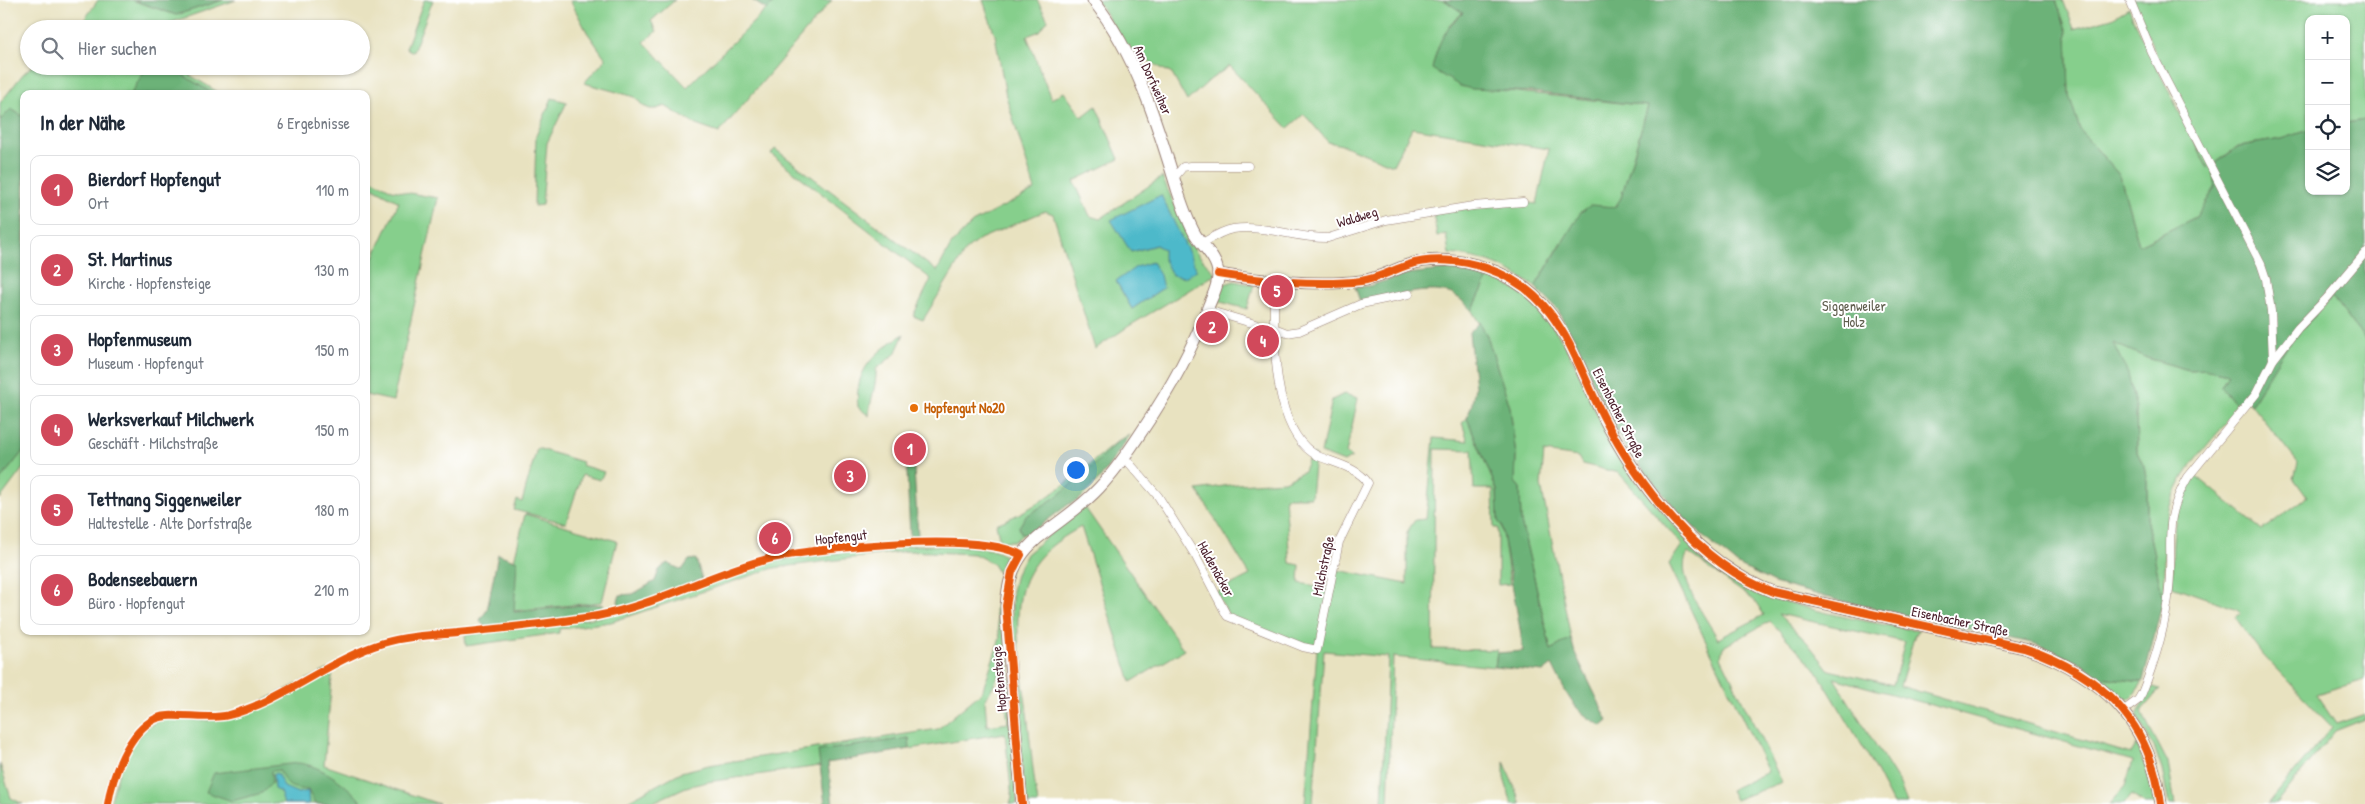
<!DOCTYPE html>
<html lang="de">
<head>
<meta charset="utf-8">
<style>
  body { margin:0; font-family:"Patrick Hand",sans-serif; background:#f6f6f7; color:#1f2937 }
  .controls { position:absolute; right:15px; top:15px; display:grid; overflow:hidden; border-radius:10px; box-shadow:0 1px 4px #0004 }
  .controls button { width:45px; height:45px; display:grid; place-items:center; padding:0; border:0; border-bottom:1px solid #e0e1e3; background:#fff; color:#1f2937; font:25px sans-serif }
  .you { position:absolute; left:1075px; top:469px; width:18px; height:18px; margin:-12px; border:4px solid #fff; border-radius:50%; background:#1a73e8; box-shadow:0 0 0 8px #1a73e833 }
  .badge { display:grid; place-items:center; width:32px; height:32px; border-radius:50%; background:#d1495b; color:#fff; font-size:16px; font-weight:700 }
  .pin { position:absolute; translate:-50% -50%; border:2px solid #fff; box-shadow:0 1px 5px #0006 }
  .list { margin:0; padding:0; list-style:none }
  h2 { display:flex; justify-content:space-between; align-items:center; height:65px; margin:0; padding:0 20px; font-size:21px }
  h2 small { font-size:16px; font-weight:400; color:#747a83 }
  .list li { display:grid; grid-template-columns:32px 1fr auto; gap:15px; align-items:center; box-sizing:border-box; height:70px; margin:0 10px 10px; padding:0 10px; border:1px solid #e0e1e3; border-radius:10px }
  .list b { display:block; font-size:19px; white-space:nowrap }
  .list p { margin:0; font-size:16px; white-space:nowrap; color:#747a83 }
  .list em { font-size:16px; font-style:normal; color:#747a83 }
  .icon { flex:none; width:28px; height:28px; fill:none; stroke:currentColor; stroke-width:2; stroke-linecap:round; stroke-linejoin:round }
  .map { position:relative; flex:none; width:2365px; height:804px; overflow:hidden }
  .search { position:absolute; background:#fff; box-shadow:0 1px 4px #0004; left:20px; top:20px; width:350px; height:55px; display:flex; align-items:center; gap:12px; box-sizing:border-box; padding:0 18px; border-radius:28px; color:#747a83; font-size:19px }
  .panel { position:absolute; background:#fff; box-shadow:0 1px 4px #0004; left:20px; top:90px; width:350px; height:545px; border-radius:10px }
  .map>svg:first-child { display:block }
  .green { fill:#86cf8c; stroke:#68775c; fill-rule:evenodd }
  .forest { fill:#6cb278; stroke:#5b6852 }
  .water { fill:#4eb9ca; stroke:#4c6c7a }
  .lines { fill:none; stroke-linecap:round; stroke-linejoin:round }
  .street-casing { stroke:#998076; stroke-width:9 }
  .secondary-casing { stroke:#998076; stroke-width:13 }
  .street { stroke:#fff; stroke-width:8 }
  .secondary { stroke:#fff; stroke-width:11 }
  .cycleway-casing { stroke:#fff; stroke-width:11 }
  .cycleway { stroke:#e8590c; stroke-width:8 }
  .food-dot { fill:#e8710a; stroke:#fff; stroke-width:2 }
  .labels { text-anchor:middle; stroke-width:4; stroke-linejoin:round; paint-order:stroke }
  .street-label { font-size:14px; fill:#4a1f2b; stroke:#fff }
  .park-label { font-size:14px; fill:#5f5d4d; stroke:#fff }
  .food-label { font-size:14px; font-weight:bold; fill:#c56008; stroke:#fff; text-anchor:start }
</style>
</head>
<body>
<div class="map">
<svg width="2365" height="804" viewBox="0 0 2365 804">
  <rect width="100%" height="100%" fill="#fff"/>
  <filter id="ink" filterUnits="userSpaceOnUse"><feTurbulence type="fractalNoise" baseFrequency=".02" numOctaves="2"/><feDisplacementMap in="SourceGraphic" scale="10" xChannelSelector="R" yChannelSelector="G"/><feConvolveMatrix kernelMatrix="1 2 1 2 8 2 1 2 1" color-interpolation-filters="sRGB"/></filter>
  <filter id="wash" filterUnits="userSpaceOnUse"><feTurbulence type="fractalNoise" baseFrequency=".0096" numOctaves="4" result="noise"/><feDisplacementMap in="SourceGraphic" scale="20" xChannelSelector="R" yChannelSelector="G"/><feGaussianBlur stdDeviation="1.12" result="paint"/><feColorMatrix in="noise" values="0 0 0 0 0 0 0 0 0 0 0 0 0 0 0 0 0 1.4 0 .05"/><feComposite in="paint" operator="in"/></filter>
  <g filter="url(#wash)">
    <rect width="100%" height="100%" fill="#e8e2c0"/>
    <g class="green">
      <path d="M98,0h34l44,15 47,-15h13l-66,23 -3,6h-89z"/>
      <path d="M424,0h9l-20,52 -7,-4z"/>
      <path d="M570,0h105l-24,21 6,10 -13,11 43,45 89,-87h56l-113,133 -23,-8 -31,-19 -9,3h-6l-7,-3 -8,-9 -51,-14 22,-24 -19,-27z"/>
      <path d="M983,0h54l11,20 -8,11 -13,5 24,63 13,-7 18,25 14,-11 23,53 -45,22 16,35 10,3 62,-42 34,75 20,22 -87,52 -34,23 -42,-135 -8,-3 -65,28 -14,11 -43,70 -10,-4 18,-37 -160,-125 4,-5 162,122 14,-26 21,-22 63,-33 -29,-94 -11,-61zM1161,195l11,80 -9,-26 -7,-4 -25,7zM1116,281l47,7 -31,21z"/>
      <path d="M1097,0h347l19,12 -14,14 11,60 188,20 -27,92 -5,9 -25,-1 -29,36 -27,45c-27,-20 -53,-30 -86,-33l-3,-20 -9,2 -4,-24 90,-10 14,2 12,-55 -137,-21 -19,37 -51,-20 -14,-3 -24,-28 -16,14 -58,-62 -19,13 -24,22 -15,-27 -36,-20 -4,3z"/>
      <path d="M2056,0h7l11,29 38,-11 17,-10 8,20 71,141 -76,-169h233v120l-19,3v-104h-37v111l-27,9 -44,7 -26,20 3,22 -19,29 -57,28 -19,-69 -40,-46 -11,-35 -2,-63z"/>
      <path d="M32,66h115l-16,28h-107v23l-13,-8 -11,11v-17l23,-29z"/>
      <path d="M168,66h7l46,28h-7z"/>
      <path d="M552,98l15,4 -20,41 -5,62 -8,1 2,-70z"/>
      <path d="M366,176l26,14 46,8 -45,203 -27,-6v-121l33,-72 -33,-18z"/>
      <path d="M1489,276c74,29 90,105 123,170 10,19 26,37 41,54 25,30 49,62 84,81 46,27 128,40 182,50l-4,3 -15,52 231,68 6,-9 16,40 3,19h-12l-12,-9 -8,9h-15l16,-18 8,-25 -299,-83 66,106 7,20h-14l-27,-52 -51,-84 -45,-47 -47,26 -2,10 61,125 -47,18 -5,-10 38,-18 -99,-208 13,-19 -63,-72 -37,-9 -4,-7 -34,-5 -3,33 30,153 -20,12 -30,-128 -1,-34 -5,-6 1,-26 -6,-49 -23,-71 -15,-25zM1688,553l67,48 9,14 -46,24c-11,-20 -45,-64 -30,-86zM1778,614l127,28 -12,43 -64,-15 -23,-29z"/>
      <path d="M1234,281l20,4 -7,24 -30,-8 5,-16z"/>
      <path d="M2332,297l33,43v340l-49,14 20,30 29,-10v5l-30,12 -59,73h-8l64,-77 -70,-73 -27,-37 6,-3 -4,-5 -65,-23c1,-42 -2,-76 22,-112l68,56 45,-33 -13,-18 4,-16 -47,-59 36,-58z"/>
      <path d="M1209,320h7l2,6 -3,12 -8,4 -5,-2z"/>
      <path d="M904,334l-9,20 -19,15c1,17 -6,30 -7,47l-11,-9c-4,-37 16,-54 46,-73z"/>
      <path d="M2112,342l35,16 42,12 15,-1 24,5 -7,12 18,22c-28,34 -67,70 -73,116 -3,25 1,51 -3,76l-16,-78v-41l-3,-14 -7,-15 -1,-43z"/>
      <path d="M1344,394l14,4 -12,56 6,3 -8,5 -23,-9 11,-53z"/>
      <path d="M1467,418l30,73 1,30 4,5 8,58 -12,1v-57h-4l-1,-39h-19l-2,-39 -37,-1 -2,200 64,1 -2,17 -102,-10 -5,147h-6l6,-147 -64,-6 -11,153h-8l12,-154 -86,-32 -16,-25 35,-18 -53,-85 40,-6 47,-3 20,-10 6,-16h5l-4,42h-26l5,66 10,2 -1,18 30,5 4,-19 74,15v-52l8,-12 11,-1 8,-81 34,3 -6,-18z"/>
      <path d="M1119,440c-20,20 -40,42 -64,58 -13,9 -27,14 -36,29l3,8 -7,6h-15l-4,-17c48,-18 84,-52 123,-84z"/>
      <path d="M537,448l45,14 -1,3 23,7 -4,8 -18,-5 -16,48 -52,-13 3,-10 5,2z"/>
      <path d="M24,450v17l-24,32v-19z"/>
      <path d="M1084,506l100,144 -53,32 -50,-155c-24,13 -45,28 -56,54 -16,38 -1,100 3,140 3,28 5,55 10,83h-13l-13,-170v-43l4,-17 10,-20z"/>
      <path d="M525,514l92,27 -15,61 -100,10z"/>
      <path d="M916,545c22,1 62,-1 82,7 7,3 10,7 13,14l-6,21 12,217h-7l2,-6 -7,-65 -95,16 -1,-11 -90,13 1,15 -113,16 -21,5 -37,17h-27l59,-32 28,-7 229,-36 44,-37 18,-54 -5,-28 6,-33 -9,-14 -18,-9 -66,-3 -134,17 -163,54 -52,7v4l-93,13 -1,-11 135,-18 165,-55 32,-5zM1002,669l6,54 -21,3 -2,-25z"/>
      <path d="M333,667l-9,98 115,39h-329c7,-29 19,-73 51,-84 11,-4 26,0 38,0 10,1 18,0 28,-2z"/>
      <path d="M2100,677l43,5 -12,16h-8z"/>
      <path d="M2150,686l10,3 -18,21 1,5 25,48 7,41h-6l-7,-34 -7,-21 -18,-33z"/>
      <path d="M1504,761l17,43h-9l-8,-26z"/>
      <path d="M0,764l11,34 12,6h-23z"/>
    </g>
    <g class="forest">
      <path d="M132,0h91l-47,15z"/>
      <path d="M752,0h24l-9,10z"/>
      <path d="M1444,0h612l11,32 2,63 11,35 40,46 19,69 57,-28 19,-29 -3,-22 27,-20 43,-7 27,-9v61h37v-68l19,-3v220l-33,-43 -45,49 -36,58 -5,-5 -7,9 -18,-22 7,-12 -24,-5 -15,1 -42,-12 -34,-15 15,31 8,35 1,43 7,15 3,14v41l16,78 -20,82 -43,-5 -22,-15 -42,-18 -195,-43 -67,-18 -36,-18 -31,-25 -29,-28 -53,-65 -67,-137 -23,-23 46,-75 10,-7 24,2 6,-9 27,-92 -116,-14 -60,-3 -12,-3 -28,-17c6,-26 11,-38 31,-56z"/>
      <path d="M147,66h21l46,28h-83z"/>
      <path d="M11,109l13,8v333l-24,30v-360z"/>
      <path d="M1451,269l38,7 -17,35c-5,-6 -11,-12 -18,-16 -22,-11 -69,3 -93,9l-6,-17 14,-1 38,-12z"/>
      <path d="M1480,322l7,14 23,71 6,49 -1,26 5,6 1,34 30,128 20,-12 4,15 33,68 -6,5c-31,-16 -35,-32 -50,-61l-9,7 -48,-5 2,-14 26,-2c-5,-42 -15,-82 -21,-125l-4,-5 -1,-31 -30,-72 5,-14 3,-17 -6,-54z"/>
      <path d="M1130,435l-31,45 -20,20 -10,4 -36,27 -11,4 -3,-8 6,-10 31,-20 40,-34 23,-23z"/>
      <path d="M906,452h7l5,84h-8z"/>
      <path d="M498,554l19,7 -3,51 79,-8 11,1 -4,8 -111,14 -6,-2 -3,-5 7,-10z"/>
      <path d="M696,559l6,20 -54,21 -28,8 -2,-7 2,-6 13,-1 22,-13 4,-11 8,-7 15,7 7,-10z"/>
      <path d="M909,738l1,11 -82,14 5,41h-8l-7,-53z"/>
      <path d="M298,763c23,2 52,23 65,41h-48l-7,-14c-19,-2 -21,-3 -29,-20l-8,1 1,12 -10,10 -30,8 -26,-9 8,-19z"/>
    </g>
    <g class="water">
      <path d="M1161,195l36,75 -12,7 -13,-2 -9,-17v-9l-7,-4 -25,7 -20,-32z"/>
      <path d="M1152,262l8,13 3,13 -31,21 -16,-28 20,-14z"/>
      <path d="M277,773l7,14 14,6 10,-2 1,13h-25l-4,-12 -6,-3 -1,-15z"/>
    </g>
  </g>
  <g filter="url(#ink)">
    <g class="lines">
      <g class="street-casing">
        <g id="street">
          <path d="M1174,178l9,-11 7,-1h58"/>
          <path d="M1201,244c10,-6 20,-13 32,-15 31,-5 64,10 95,9l58,-18 87,-14 50,-4"/>
          <path d="M1270,279l4,24v25l13,5 12,-2 62,-27 48,-10"/>
          <path d="M2273,360l25,-32 29,-30 38,-45"/>
          <path d="M1124,457l34,39 37,59 32,61 76,31 14,3 22,-108 29,-59c-9,-15 -34,-20 -50,-27 -39,-19 -43,-91 -44,-128l-12,-2 -55,-16"/>
          <path d="M2123,711l15,-11 4,-7c13,-32 24,-69 27,-104 5,-47 -8,-66 19,-112l68,-83 17,-34 -2,-49 -5,-32 -5,-15 -109,-211 -22,-53"/>
          <path d="M108,804c4,-27 20,-72 47,-85 16,-8 51,2 74,-4 56,-15 99,-55 154,-72 23,-7 50,-8 74,-10 47,-5 94,-9 140,-17 60,-11 112,-42 171,-57 48,-12 212,-28 253,-4"/>
        </g>
      </g>
      <g class="secondary-casing">
        <g id="secondary">
          <path d="M1218,274c41,7 102,12 143,7 16,-2 32,-11 47,-16 23,-8 55,-5 78,3 73,24 86,87 117,148 35,69 95,148 170,176l251,56c78,26 126,73 137,156"/>
          <path d="M1022,804l-16,-185c-2,-82 47,-82 93,-131 16,-17 30,-37 43,-57 27,-40 50,-80 67,-126 4,-10 10,-21 9,-32 -1,-15 -16,-27 -23,-39 -8,-14 -13,-30 -18,-45 -20,-66 -41,-135 -84,-189"/>
        </g>
      </g>
      <use href="#street" class="street"/>
      <use href="#secondary" class="secondary"/>
      <g class="cycleway-casing">
        <g id="cycleway">
          <path d="M1218,274c41,7 102,12 143,7 16,-2 32,-11 47,-16 23,-8 55,-5 78,3 73,24 86,87 117,148 35,69 95,148 170,176l251,56c78,26 126,73 137,156"/>
          <path d="M108,804c4,-27 20,-72 47,-85 16,-8 51,2 74,-4 56,-15 99,-55 154,-72 23,-7 50,-8 74,-10 47,-5 94,-9 140,-17 60,-11 112,-42 171,-57 48,-12 212,-28 253,-4l-9,17 -6,34 16,198"/>
        </g>
      </g>
      <use href="#cycleway" class="cycleway"/>
    </g>
  </g>
  <circle class="food-dot" cx="914" cy="408" r="5"/>
  <g class="labels">
    <g class="street-label">
      <text transform="translate(1153 80) rotate(66)" y="5">Am Dorfweiher</text>
      <text transform="translate(1357 217) rotate(-17)" y="5">Waldweg</text>
      <text transform="translate(1619 413) rotate(63)" y="5">Eisenbacher Straße</text>
      <text transform="translate(841 537) rotate(-6)" y="5">Hopfengut</text>
      <text transform="translate(1323 566) rotate(-78)" y="5">Milchstraße</text>
      <text transform="translate(1216 569) rotate(61)" y="5">Haldenäcker</text>
      <text transform="translate(1960 621) rotate(12)" y="5">Eisenbacher Straße</text>
      <text transform="translate(999 679) rotate(-95)" y="5">Hopfensteige</text>
    </g>
    <g class="park-label">
      <text x="1854" y="311">Siggenweiler<tspan x="1854" dy="16">Holz</tspan></text>
    </g>
    <g class="food-label">
      <text x="924" y="413">Hopfengut No20</text>
    </g>
  </g>
</svg>
<div class="controls">
<button>+</button>
<button>−</button>
<button><svg class="icon" aria-label="locate" viewBox="0 0 24 24"><circle cx="12" cy="12" r="6"/><path d="M12 2v4M12 18v4M2 12h4M18 12h4"/></svg></button>
<button><svg class="icon" aria-label="layers" viewBox="0 0 24 24"><path d="M12 4l9 5-9 5-9-5zM3 14l9 5 9-5"/></svg></button>
</div>
<div class="you"></div>
<div class="pin badge" style="left:910px;top:449px">1</div>
<div class="pin badge" style="left:1212px;top:327px">2</div>
<div class="pin badge" style="left:850px;top:476px">3</div>
<div class="pin badge" style="left:1263px;top:341px">4</div>
<div class="pin badge" style="left:1277px;top:291px">5</div>
<div class="pin badge" style="left:775px;top:538px">6</div>
<div class="search"><svg class="icon" aria-label="search" viewBox="0 0 24 24"><circle cx="10" cy="10" r="6"/><path d="M15 15l6 6"/></svg>Hier suchen</div>
<section class="panel">
<h2>In der Nähe<small>6 Ergebnisse</small></h2>
<ul class="list">
<li><span class="badge">1</span><div><b>Bierdorf Hopfengut</b><p>Ort</p></div><em>110 m</em></li>
<li><span class="badge">2</span><div><b>St. Martinus</b><p>Kirche · Hopfensteige</p></div><em>130 m</em></li>
<li><span class="badge">3</span><div><b>Hopfenmuseum</b><p>Museum · Hopfengut</p></div><em>150 m</em></li>
<li><span class="badge">4</span><div><b>Werksverkauf Milchwerk</b><p>Geschäft · Milchstraße</p></div><em>150 m</em></li>
<li><span class="badge">5</span><div><b>Tettnang Siggenweiler</b><p>Haltestelle · Alte Dorfstraße</p></div><em>180 m</em></li>
<li><span class="badge">6</span><div><b>Bodenseebauern</b><p>Büro · Hopfengut</p></div><em>210 m</em></li>
</ul>
</section>
</div>
</body>
</html>
